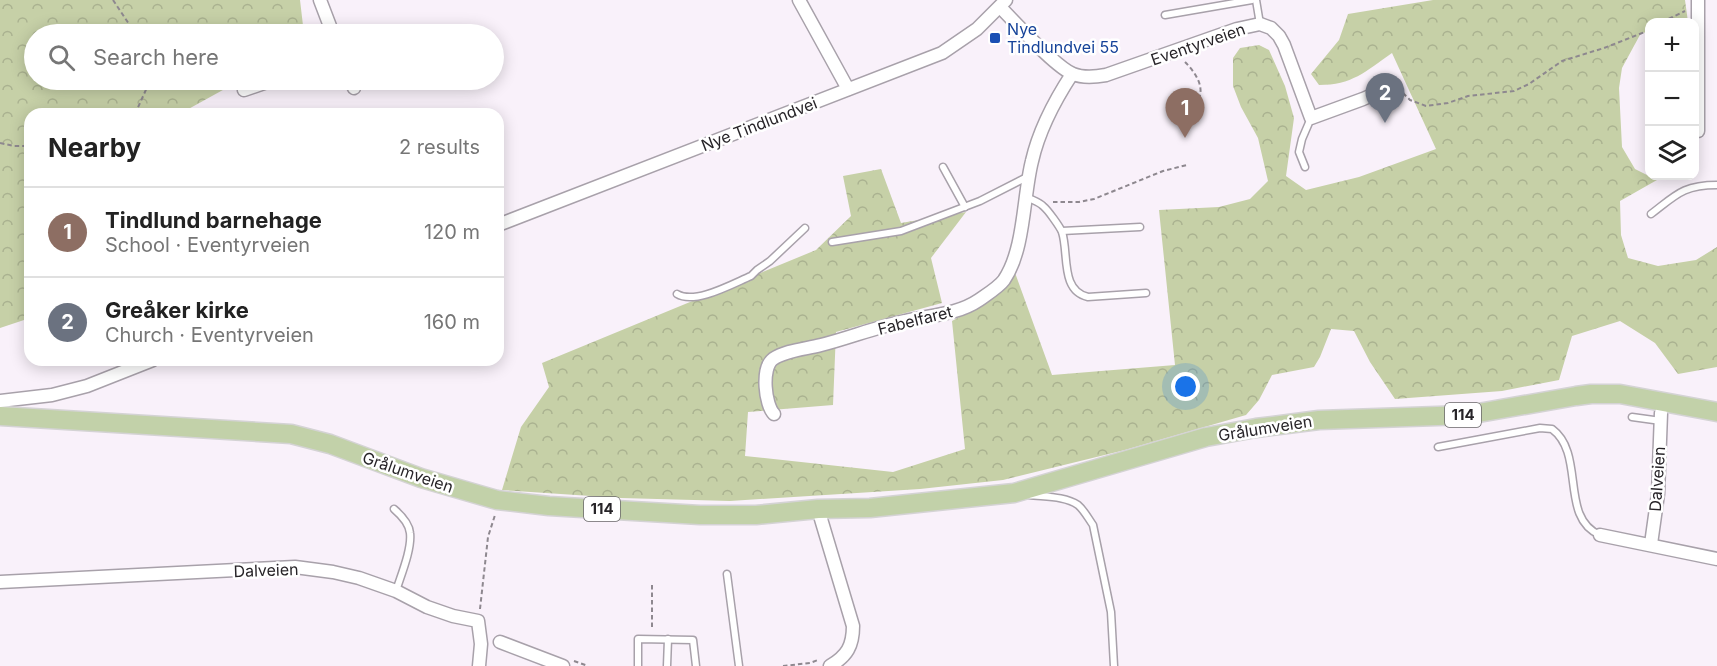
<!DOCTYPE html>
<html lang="en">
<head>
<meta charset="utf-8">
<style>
  body { margin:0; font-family:Inter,sans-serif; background:#f6f6f6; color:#222 }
  .controls { position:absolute; right:18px; top:18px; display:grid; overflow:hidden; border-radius:12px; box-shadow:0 3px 15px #0003 }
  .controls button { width:54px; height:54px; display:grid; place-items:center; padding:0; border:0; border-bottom:2px solid #e0e0e0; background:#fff; color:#222; font:30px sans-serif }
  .you { position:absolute; left:1186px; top:387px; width:21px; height:21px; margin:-15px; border:4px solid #fff; border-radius:50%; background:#1a73e8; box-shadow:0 0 0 9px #1a73e833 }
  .badge { display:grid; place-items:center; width:39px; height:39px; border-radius:50%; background:#8e3099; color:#fff; font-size:20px; font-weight:700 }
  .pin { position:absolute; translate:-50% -50px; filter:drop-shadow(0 2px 3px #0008) }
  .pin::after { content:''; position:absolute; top:32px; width:21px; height:18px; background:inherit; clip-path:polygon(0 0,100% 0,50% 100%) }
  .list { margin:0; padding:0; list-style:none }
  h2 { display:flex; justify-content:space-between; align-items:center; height:78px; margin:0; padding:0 24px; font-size:26px }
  h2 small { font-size:20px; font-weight:400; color:#767676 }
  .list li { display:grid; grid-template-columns:39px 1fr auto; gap:18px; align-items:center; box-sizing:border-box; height:90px; padding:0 24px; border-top:2px solid #e0e0e0 }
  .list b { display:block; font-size:22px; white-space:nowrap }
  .list p { margin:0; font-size:20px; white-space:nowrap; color:#767676 }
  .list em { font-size:20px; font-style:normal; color:#767676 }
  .icon { flex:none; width:33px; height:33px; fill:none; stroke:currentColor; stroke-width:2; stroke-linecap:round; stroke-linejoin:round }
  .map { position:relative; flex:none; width:1717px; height:666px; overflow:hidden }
  .search { position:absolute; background:#fff; box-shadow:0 3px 15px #0003; left:24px; top:24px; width:480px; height:66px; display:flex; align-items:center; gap:15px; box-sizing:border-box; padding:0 21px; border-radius:33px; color:#767676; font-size:22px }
  .panel { position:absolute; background:#fff; box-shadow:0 3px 15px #0003; left:24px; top:108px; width:480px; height:258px; border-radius:18px }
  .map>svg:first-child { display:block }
  .forest { fill:url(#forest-crowns) }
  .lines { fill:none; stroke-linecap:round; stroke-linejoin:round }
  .service-casing { stroke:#a8a1aa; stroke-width:9 }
  .minor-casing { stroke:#a8a1aa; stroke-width:15 }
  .primary-casing { stroke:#d4d3d4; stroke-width:21 }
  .path { stroke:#8e888f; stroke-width:2; stroke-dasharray:4.5 3; stroke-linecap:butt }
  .service { stroke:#fff; stroke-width:6 }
  .minor { stroke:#fff; stroke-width:12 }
  .primary { stroke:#c2d1a9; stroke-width:18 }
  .transit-dot { fill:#1a4fb4; stroke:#fff; stroke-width:2 }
  .labels { text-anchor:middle; stroke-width:5; stroke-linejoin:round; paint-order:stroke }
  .shield { fill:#fff; stroke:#686668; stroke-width:1.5 }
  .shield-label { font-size:15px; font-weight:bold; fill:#272428 }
  .transit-label { font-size:16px; fill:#164399; stroke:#fff; text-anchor:start }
  .street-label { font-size:16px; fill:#272428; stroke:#fff }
</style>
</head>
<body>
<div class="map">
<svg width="1717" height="666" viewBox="0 0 1717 666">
  <defs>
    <pattern id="forest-crowns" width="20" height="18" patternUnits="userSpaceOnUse" patternTransform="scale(1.5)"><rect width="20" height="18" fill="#c6d0a7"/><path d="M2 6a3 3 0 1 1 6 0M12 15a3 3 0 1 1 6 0" fill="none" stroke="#aab290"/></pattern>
  </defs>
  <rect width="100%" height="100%" fill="#f9f1fa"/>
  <g class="forest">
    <path d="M0,0h300l4,34h-270v46h207l-58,32v2h-153v204l-30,10z"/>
    <path d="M1433,0h252l3,22h-38l-1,10 -8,1 -19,35 -3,20 3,59 13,22 22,11 -37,21 1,34 7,23 30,8 38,-6 21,-13v120l-39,7 -23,-31 -35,-22 -48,15 -13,44 -57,11 -107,8 -25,-37 -16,-31 -23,-2 -11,28 -6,10 -42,8 -13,25 -13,15 -121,35 -122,30 -83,9 -190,12 -109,-3 -119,-8 19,-63 28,-40 -7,-24 274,-113 35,-34 -8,-40 38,-7 20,54 65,-11 -35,46 11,45 -106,29 -3,73 -85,7 -3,44 148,16 72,-23 -13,-128 37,-21 25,-30 38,105 123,-10 -16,-155 60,-3 31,-8 18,-18 -10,-43 -17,-31 -8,-21v-28l7,-10 19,-3 10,5 16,36 9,32 -8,58 20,14 53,-13 77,-28 -44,-96c-27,19 -40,32 -73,32l-8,-11 28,-34 9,-26z"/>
  </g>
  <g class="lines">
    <g class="service-casing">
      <g id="service">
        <path d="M1256,0l4,24"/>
        <path d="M1165,15l87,-15"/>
        <path d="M943,167l22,40"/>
        <path d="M1305,167l-6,-15 3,-13 9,-21"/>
        <path d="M1027,197c5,3 12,5 16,9 5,4 17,21 19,26 7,21 -2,59 26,65l58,-4"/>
        <path d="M1651,214c25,-19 32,-29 66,-29"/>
        <path d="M1062,231l78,-4"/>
        <path d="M832,242l69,-11 79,-30 49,-25"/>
        <path d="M677,294c18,11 55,-10 74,-18l6,-6 13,-9 35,-33"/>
        <path d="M1632,417l29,4"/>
        <path d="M1438,447l102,-19 12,1c34,25 7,89 48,106"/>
        <path d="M1029,495c15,2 36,1 49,10 6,5 10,13 15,20l18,87 3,54"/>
        <path d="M394,509c7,6 15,14 16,24 2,16 -9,42 -14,58"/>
        <path d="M727,574l12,92"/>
        <path d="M638,666v-27l55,1 3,26"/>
        <path d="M667,666l1,-27"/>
      </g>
    </g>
    <g class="minor-casing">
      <g id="minor">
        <path d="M320,0l13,34"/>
        <path d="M799,0l49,89"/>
        <path d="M1000,7c15,15 55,60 73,67 10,4 22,3 33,1l131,-46 23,-5 11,4 8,8 5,9 27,73 52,-19 32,-14"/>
        <path d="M351,80l3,8"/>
        <path d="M244,90l29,-10"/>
        <path d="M1698,131v-131"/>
        <path d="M498,225l444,-172 35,-24 29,-29"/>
        <path d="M0,401l52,-6 35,-9 66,-26"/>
        <path d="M774,414c-9,-9 -13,-46 -1,-55 13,-9 33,-10 48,-14 28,-7 55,-18 84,-24 25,-6 52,-6 74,-21 7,-5 20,-13 25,-20 21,-31 19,-84 28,-119 7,-31 23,-61 40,-87"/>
        <path d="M818,509l35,117c0,20 -6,30 -23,40"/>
        <path d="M1600,535l117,24"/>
        <path d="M1651,544l7,-50 3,-81"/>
        <path d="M0,582l295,-15 38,5 26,6 37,13 31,16 26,9 25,5 3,23 -2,22"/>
        <path d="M500,642l63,24"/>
      </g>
    </g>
    <g class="primary-casing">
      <path id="primary" d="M0,416l291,18 39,10 91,34 76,22 52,6 151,9h56l62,-6 52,-1 144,-15 192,-56 50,-9 63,-8 148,-5 109,-19 15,-2h29l97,18"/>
    </g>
    <g class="path">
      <path d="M113,0l18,27 3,7"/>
      <path d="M1662,22l23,-11"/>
      <path d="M1185,62c8,8 18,21 15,33 0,3 -3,6 -5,9"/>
      <path d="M1403,93l7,7 16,6 22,-3 20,-7 46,-5 15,-7 33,-23 42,-13 46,-18"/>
      <path d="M135,114l14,-31 -1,-3"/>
      <path d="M0,143l14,3h16"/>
      <path d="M1053,202h26l15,-3 69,-28 24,-6"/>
      <path d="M652,585v45"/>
      <path d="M480,609l8,-72 7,-22"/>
      <path d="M574,661l14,5"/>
      <path d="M783,666l27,-3 8,-3"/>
    </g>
    <use href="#service" class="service"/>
    <use href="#minor" class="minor"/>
    <use href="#primary" class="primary"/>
  </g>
  <rect class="transit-dot" x="989" y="32" width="12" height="12" rx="3"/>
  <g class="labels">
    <g class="shield">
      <rect x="1445" y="403" width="36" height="24" rx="4.5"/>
      <rect x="584" y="497" width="36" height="24" rx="4.5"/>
    </g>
    <g class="shield-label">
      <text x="1463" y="420">114</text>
      <text x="602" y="514">114</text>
    </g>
    <g class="transit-label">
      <text x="1007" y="35">Nye<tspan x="1007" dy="18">Tindlundvei 55</tspan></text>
    </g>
    <g class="street-label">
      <text transform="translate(1198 44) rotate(-19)" y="6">Eventyrveien</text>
      <text transform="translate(759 124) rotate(-21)" y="6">Nye Tindlundvei</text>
      <text transform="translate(915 320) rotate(-14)" y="6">Fabelfaret</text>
      <text transform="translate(1265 428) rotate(-9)" y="6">Grålumveien</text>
      <text transform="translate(408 472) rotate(19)" y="6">Grålumveien</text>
      <text transform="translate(1657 479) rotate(-86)" y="6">Dalveien</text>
      <text transform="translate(266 570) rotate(-2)" y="6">Dalveien</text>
    </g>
  </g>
</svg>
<div class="controls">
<button>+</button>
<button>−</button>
<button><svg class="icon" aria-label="layers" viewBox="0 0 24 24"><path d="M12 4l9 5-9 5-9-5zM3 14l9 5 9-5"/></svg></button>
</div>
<div class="you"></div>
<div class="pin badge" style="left:1185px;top:138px;background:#8d6e63">1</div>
<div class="pin badge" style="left:1385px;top:123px;background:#6b7280">2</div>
<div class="search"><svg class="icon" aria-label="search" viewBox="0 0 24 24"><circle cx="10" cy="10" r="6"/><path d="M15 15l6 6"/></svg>Search here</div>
<section class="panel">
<h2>Nearby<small>2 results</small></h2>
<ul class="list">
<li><span class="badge" style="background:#8d6e63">1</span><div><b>Tindlund barnehage</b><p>School · Eventyrveien</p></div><em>120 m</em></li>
<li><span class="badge" style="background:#6b7280">2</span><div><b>Greåker kirke</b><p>Church · Eventyrveien</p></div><em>160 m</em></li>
</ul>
</section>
</div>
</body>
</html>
